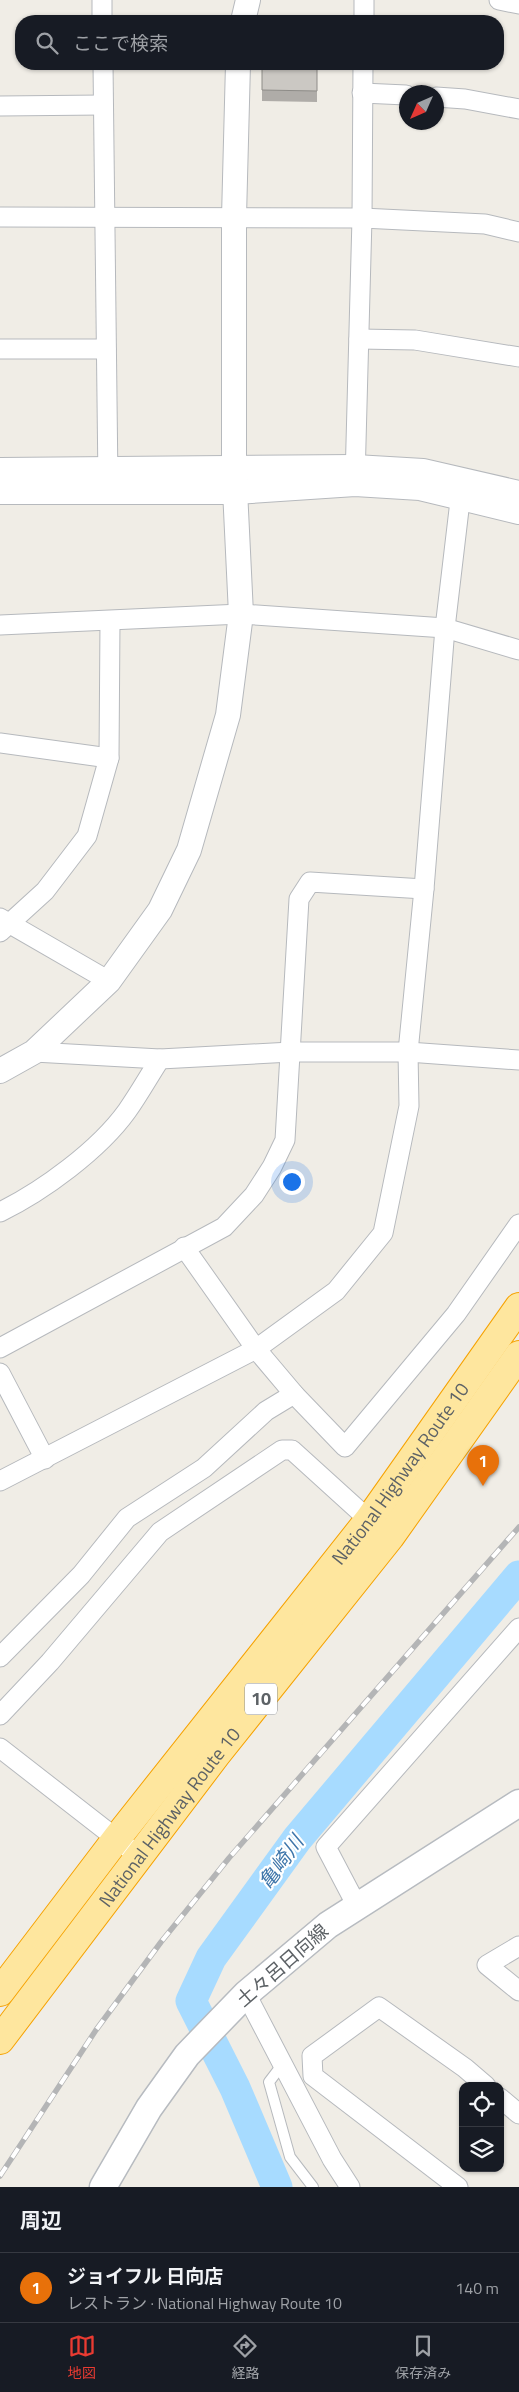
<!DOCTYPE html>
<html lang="ja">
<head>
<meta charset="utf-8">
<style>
  body { margin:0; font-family:"Titillium Web","Noto Sans JP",sans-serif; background:#242831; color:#f1f3f6 }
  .controls { position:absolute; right:15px; bottom:15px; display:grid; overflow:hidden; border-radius:10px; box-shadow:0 1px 4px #0004 }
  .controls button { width:45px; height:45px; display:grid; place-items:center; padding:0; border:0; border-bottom:1px solid #363941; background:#171b24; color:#f1f3f6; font:25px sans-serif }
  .compass { position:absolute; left:399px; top:85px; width:45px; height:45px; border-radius:50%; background:#171b24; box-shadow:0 1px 4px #0004; rotate:225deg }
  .you { position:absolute; left:291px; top:1181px; width:18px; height:18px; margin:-12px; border:4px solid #fff; border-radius:50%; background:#1a73e8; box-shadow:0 0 0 8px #1a73e833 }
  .badge { display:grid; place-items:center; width:32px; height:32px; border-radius:50%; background:#ea3b32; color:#fff; font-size:16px; font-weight:700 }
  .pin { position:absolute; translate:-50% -41px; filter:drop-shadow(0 1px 2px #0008) }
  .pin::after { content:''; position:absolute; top:26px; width:18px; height:15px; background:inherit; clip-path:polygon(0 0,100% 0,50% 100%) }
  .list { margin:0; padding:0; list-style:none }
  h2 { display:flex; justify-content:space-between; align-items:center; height:65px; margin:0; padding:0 20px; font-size:21px }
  h2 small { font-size:16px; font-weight:400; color:#9ea1a6 }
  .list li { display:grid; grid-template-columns:32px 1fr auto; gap:15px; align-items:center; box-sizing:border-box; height:70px; padding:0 20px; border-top:1px solid #363941 }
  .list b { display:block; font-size:19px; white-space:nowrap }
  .list p { margin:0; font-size:16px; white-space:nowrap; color:#9ea1a6 }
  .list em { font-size:16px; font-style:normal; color:#9ea1a6 }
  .icon { flex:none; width:28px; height:28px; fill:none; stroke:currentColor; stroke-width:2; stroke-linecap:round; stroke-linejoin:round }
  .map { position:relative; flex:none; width:519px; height:2187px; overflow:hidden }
  .search { position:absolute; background:#171b24; box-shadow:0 1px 4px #0004; left:15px; right:15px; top:15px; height:55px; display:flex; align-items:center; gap:12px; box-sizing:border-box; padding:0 18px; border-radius:20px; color:#9ea1a6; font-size:19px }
  .sheet { height:135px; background:#171b24 }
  nav { display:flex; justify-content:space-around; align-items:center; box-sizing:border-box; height:70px; border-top:1px solid #363941; background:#171b24; font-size:14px; color:#9ea1a6 }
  nav a { display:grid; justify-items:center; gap:2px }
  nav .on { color:#ea3b32 }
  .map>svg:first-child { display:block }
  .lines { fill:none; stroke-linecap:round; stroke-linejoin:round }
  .river { stroke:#a7dbff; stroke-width:31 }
  .service-casing { stroke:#b6b9bd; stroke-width:12 }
  .minor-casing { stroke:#b6b9bd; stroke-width:21 }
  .tertiary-casing { stroke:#b6b9bd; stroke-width:26 }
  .secondary-casing { stroke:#b7bbc0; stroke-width:29 }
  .trunk-casing { stroke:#f6a200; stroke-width:30 }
  .service { stroke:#fff; stroke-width:10 }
  .minor { stroke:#fff; stroke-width:19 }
  .tertiary { stroke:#fff; stroke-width:24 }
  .secondary { stroke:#fff; stroke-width:26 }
  .trunk { stroke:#fee69e; stroke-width:28 }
  .rail-casing { stroke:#b4b5b6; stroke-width:5.5 }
  .rail { stroke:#fff; stroke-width:4; stroke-dasharray:11; stroke-linecap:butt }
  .wall { fill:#afaca8 }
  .building { fill:#cbc8c3; stroke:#8e8c88 }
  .labels { text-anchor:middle; stroke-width:4.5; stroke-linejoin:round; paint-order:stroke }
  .shield { fill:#fff; stroke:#8e9194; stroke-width:1 }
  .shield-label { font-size:18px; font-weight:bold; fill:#5d6266 }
  .street-label { font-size:19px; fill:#5d6266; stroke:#fff }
  .water-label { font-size:20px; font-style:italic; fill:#3f76aa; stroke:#fff }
</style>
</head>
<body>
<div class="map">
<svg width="519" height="2187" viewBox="0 0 519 2187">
  <rect width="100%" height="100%" fill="#f0ede6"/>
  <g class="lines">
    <path class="river" d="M277,2187l-42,-99 -44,-87 20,-43 86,-119 222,-263"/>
    <g class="service-casing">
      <path id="service" d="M282,2065l-13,17 21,75 23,30"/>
    </g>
    <g class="minor-casing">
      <g id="minor">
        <path d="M102,0v21"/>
        <path d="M499,0l20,4"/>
        <path d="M364,21v-21"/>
        <path d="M103,64l5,418"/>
        <path d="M362,93l44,2"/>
        <path d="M436,97l29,2 54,10"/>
        <path d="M0,106l103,-1"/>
        <path d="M0,217l362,1 123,6 34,8"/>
        <path d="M359,339l56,1 104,17"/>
        <path d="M0,349h106"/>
        <path d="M355,480l7,-262 1,-154"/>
        <path d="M0,625l241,-11 204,14 74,22"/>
        <path d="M0,743l109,15"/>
        <path d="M0,918l109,63"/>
        <path d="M0,932l45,-41 42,-55 22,-78 1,-137"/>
        <path d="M34,1052l126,7 131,-7h117l111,8"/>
        <path d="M0,1212c43,-21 99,-62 127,-101 12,-17 22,-35 33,-52"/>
        <path d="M184,1247l72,102 38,45 51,53 111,-133 63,-90"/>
        <path d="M0,1348l224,-121 30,-32 18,-28 13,-27 14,-241 11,-17 114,7"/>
        <path d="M0,1373l45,86"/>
        <path d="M0,1481l256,-132 80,-58 47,-58 26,-127 -1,-54 16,-163 21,-261 17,-144"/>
        <path d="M0,1657l81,-82 46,-57 77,-50 62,-57 28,-17"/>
        <path d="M0,1715l50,-53 110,-130 122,-82h10l86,78"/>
        <path d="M0,1748l140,109"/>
        <path d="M357,1906l-31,-59 193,-219"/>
        <path d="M519,1946l-32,19 32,26"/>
        <path d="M246,1994l86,165 18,28"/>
        <path d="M500,2098l19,16"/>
        <path d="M458,2187l-145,-111 -1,-20 67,-49 86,61 21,18"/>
      </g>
    </g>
    <g class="tertiary-casing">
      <g id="tertiary">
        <path d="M243,21l5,-21"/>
        <path d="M0,470l355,-3 68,4 96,22"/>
        <path d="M0,492h235l120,-8 65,4 99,24"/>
        <path d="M0,1071l34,-19 75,-71 51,-71 29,-60 39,-135 13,-101 -7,-145v-252l4,-153"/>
      </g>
    </g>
    <g class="secondary-casing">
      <path id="secondary" d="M103,2187l46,-79 38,-53 59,-61 82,-69 191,-122"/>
    </g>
    <g class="trunk-casing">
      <g id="trunk">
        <path id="s1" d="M0,1992l117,-154 251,-317 151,-214"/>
        <path id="s2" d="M0,2040l216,-285 174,-218 129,-182"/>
      </g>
    </g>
    <use href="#service" class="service"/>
    <use href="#minor" class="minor"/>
    <use href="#tertiary" class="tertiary"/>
    <use href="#secondary" class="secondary"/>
    <use href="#trunk" class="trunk"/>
    <g class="rail-casing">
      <path id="rail" d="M0,2176l96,-146 65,-88 68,-84 290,-331"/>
    </g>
    <use href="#rail" class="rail"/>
  </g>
  <path class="wall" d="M262,64h55v38l-55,-1z"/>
  <path class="building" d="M262,64h55v27l-55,-1z"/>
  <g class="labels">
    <rect class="shield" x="245" y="1683.5" width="32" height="31" rx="4"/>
    <g class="shield-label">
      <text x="261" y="1705">10</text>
    </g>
    <g class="street-label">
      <text dy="7" stroke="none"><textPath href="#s1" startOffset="655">National Highway Route 10</textPath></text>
      <text dy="7" stroke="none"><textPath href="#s2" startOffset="280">National Highway Route 10</textPath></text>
      <text transform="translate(282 1965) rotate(-41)" y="7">土々呂日向線</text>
    </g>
    <g class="water-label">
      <text transform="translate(281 1862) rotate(-54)" y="7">亀崎川</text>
    </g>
  </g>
</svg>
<div class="controls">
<button><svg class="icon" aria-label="locate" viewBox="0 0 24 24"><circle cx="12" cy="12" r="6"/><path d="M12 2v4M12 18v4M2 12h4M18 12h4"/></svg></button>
<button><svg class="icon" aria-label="layers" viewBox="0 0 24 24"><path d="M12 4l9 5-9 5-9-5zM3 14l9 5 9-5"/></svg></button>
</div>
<svg class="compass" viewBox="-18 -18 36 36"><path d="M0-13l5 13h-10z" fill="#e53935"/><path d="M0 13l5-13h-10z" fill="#9ea1a6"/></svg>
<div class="you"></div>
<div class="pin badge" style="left:483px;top:1486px;background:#e8710a">1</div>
<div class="search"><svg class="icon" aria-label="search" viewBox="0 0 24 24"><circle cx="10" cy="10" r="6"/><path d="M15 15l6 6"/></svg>ここで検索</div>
</div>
<section class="sheet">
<h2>周辺<small></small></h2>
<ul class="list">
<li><span class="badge" style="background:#e8710a">1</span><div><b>ジョイフル 日向店</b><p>レストラン · National Highway Route 10</p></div><em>140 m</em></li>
</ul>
</section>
<nav>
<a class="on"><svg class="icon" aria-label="map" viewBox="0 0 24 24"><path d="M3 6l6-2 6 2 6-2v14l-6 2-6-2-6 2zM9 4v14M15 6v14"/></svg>地図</a>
<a><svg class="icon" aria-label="directions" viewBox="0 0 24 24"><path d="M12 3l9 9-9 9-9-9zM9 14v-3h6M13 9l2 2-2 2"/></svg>経路</a>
<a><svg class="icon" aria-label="saved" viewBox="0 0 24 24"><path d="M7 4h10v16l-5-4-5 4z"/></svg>保存済み</a>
</nav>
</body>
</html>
